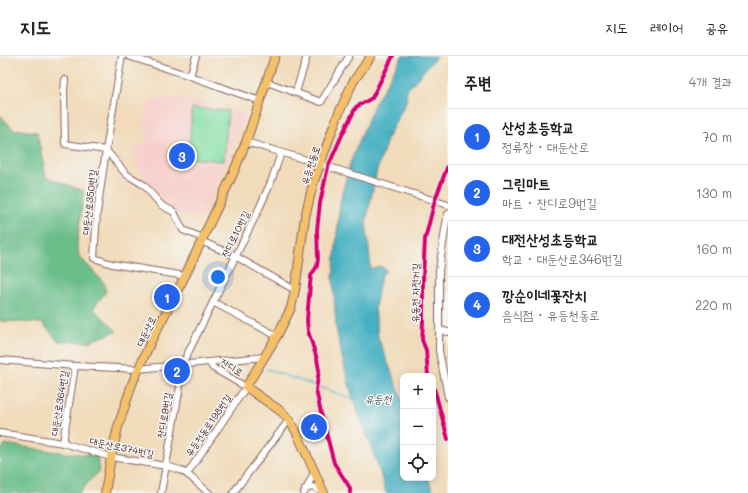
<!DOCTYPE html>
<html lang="ko">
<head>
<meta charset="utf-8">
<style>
  body { margin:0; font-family:Mali,"Poor Story",sans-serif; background:#f6f6f6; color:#222 }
  .controls { position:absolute; right:12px; bottom:12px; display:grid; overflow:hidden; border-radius:8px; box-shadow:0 2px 10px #0003 }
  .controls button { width:36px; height:36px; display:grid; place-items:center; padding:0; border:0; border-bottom:1px solid #e0e0e0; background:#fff; color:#222; font:20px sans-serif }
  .you { position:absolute; left:218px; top:221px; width:14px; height:14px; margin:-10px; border:3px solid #fff; border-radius:50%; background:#1a73e8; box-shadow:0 0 0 6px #1a73e833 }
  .badge { display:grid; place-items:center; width:26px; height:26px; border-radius:50%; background:#2563eb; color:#fff; font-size:13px; font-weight:700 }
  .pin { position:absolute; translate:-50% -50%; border:2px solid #fff; box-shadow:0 1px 4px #0006 }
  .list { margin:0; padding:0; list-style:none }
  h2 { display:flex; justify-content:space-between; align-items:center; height:52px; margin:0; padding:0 16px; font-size:17px }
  h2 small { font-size:13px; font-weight:400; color:#767676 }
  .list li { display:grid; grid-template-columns:26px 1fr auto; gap:12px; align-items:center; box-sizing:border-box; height:56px; padding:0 16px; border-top:1px solid #e0e0e0 }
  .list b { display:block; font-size:15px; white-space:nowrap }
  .list p { margin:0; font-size:13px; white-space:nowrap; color:#767676 }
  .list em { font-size:13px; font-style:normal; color:#767676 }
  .icon { flex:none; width:22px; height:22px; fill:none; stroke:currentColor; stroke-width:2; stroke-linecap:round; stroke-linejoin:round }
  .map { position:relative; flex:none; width:448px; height:437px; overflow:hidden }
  header { display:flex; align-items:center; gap:24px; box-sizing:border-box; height:56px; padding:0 20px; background:#fff; border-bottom:1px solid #e0e0e0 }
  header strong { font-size:19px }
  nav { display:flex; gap:22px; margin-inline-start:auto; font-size:14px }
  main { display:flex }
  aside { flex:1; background:#fff }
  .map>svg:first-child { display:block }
  .built { fill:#f7d0cc }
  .green { fill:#84dfa5; stroke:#677f68 }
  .forest { fill:#6bbe8a; stroke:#5a6e5a }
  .water { fill:#44b0c1; stroke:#476876 }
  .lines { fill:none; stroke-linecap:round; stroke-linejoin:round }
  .stream { stroke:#44b0c1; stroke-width:1.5 }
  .minor-casing { stroke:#84615d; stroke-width:8 }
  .major-casing { stroke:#84615d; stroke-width:10 }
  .minor { stroke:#fff; stroke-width:6 }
  .major { stroke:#f4c16a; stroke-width:8 }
  .cycleway-casing { stroke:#f6f6f2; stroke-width:6 }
  .cycleway { stroke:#d6006c; stroke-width:4 }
  .labels { text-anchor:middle; stroke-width:3; stroke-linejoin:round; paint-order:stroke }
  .street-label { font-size:10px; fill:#4a1f2b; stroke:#f6f6f2 }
  .water-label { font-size:11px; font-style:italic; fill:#485967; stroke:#f6f6f2 }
</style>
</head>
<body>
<header>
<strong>지도</strong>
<nav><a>지도</a><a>레이어</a><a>공유</a></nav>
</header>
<main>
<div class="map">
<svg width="448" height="437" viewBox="0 0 448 437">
  <rect width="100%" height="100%" fill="#f6f6f2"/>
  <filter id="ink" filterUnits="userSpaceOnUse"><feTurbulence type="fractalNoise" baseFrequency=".025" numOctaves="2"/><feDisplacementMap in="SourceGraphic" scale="8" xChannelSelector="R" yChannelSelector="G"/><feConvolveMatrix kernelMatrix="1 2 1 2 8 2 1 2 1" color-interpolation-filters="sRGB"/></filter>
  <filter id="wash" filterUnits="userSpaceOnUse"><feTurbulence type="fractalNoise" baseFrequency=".012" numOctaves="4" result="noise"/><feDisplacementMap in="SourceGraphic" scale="16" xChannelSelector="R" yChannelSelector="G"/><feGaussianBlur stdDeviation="0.9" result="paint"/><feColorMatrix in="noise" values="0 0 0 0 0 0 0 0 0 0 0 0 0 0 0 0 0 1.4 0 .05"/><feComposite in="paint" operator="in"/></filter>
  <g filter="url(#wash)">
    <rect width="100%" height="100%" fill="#f1dbba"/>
    <path class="built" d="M165,42l27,2 54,14 -43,103 -24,-1 -17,-12 -15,-18 -10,-20 -3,-19 13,-4 -3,-13 3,-27z"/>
    <path class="green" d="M192,52l36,3 -4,50 -36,-3z"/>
    <g class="forest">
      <path d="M0,59l13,14 24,3 9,45 38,14 -7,52 2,13 25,27 2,9 -13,16 24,23 -29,11 -30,-1 -16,-18 -42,-2z"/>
      <path d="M5,388l46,7 46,5 2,16 -10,9 -9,12h-80v-43h2z"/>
    </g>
    <path class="water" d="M402,0h35l-30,34 -1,12 -18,35 -11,33 -11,52 3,27 2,20 9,-3 6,4 -5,6 -6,32 3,29 25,65v76h25l5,15h-47l-8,-27 -26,-71 -9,-34 -7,-33 -3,-50 7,-77 10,-38 24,-58z"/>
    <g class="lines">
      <path class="stream" d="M267,313l89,31"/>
    </g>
  </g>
  <g filter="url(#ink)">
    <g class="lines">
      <g class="minor-casing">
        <g id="minor">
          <path d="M122,0l-16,94 -9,63 -3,45 18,6 73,12"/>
          <path d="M128,0l62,20 70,25"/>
          <path d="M190,20l6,-20"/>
          <path d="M65,24l-1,11 1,53 41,6 20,24 18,11 17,20 13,7 9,18 20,8"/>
          <path d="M267,26l54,20 28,-46"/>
          <path d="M296,36l11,-36"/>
          <path d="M246,86l74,22 128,41"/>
          <path d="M448,158l-2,9 -7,48v80l9,46"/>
          <path d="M201,185l34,15 60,34"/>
          <path d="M213,246l64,34"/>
          <path d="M439,274l9,2"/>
          <path d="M0,304l75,6 63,3 71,-7 4,6 33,19 -59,87"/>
          <path d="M209,306l56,-5"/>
          <path d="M0,377l63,10 48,14 55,9 14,4 7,4 22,19"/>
          <path d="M63,387l12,-77"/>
          <path d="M305,433c10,-3 11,-3 17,4"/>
          <path d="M161,437l20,-112 1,-16 75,-152 14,-31 10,-29"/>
          <path d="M233,437l56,-73"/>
          <path d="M304,437l11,-22"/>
        </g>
      </g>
      <g class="major-casing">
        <g id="major">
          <path d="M105,437l6,-36 7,-30 14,-43 19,-43 34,-65 47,-100 14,-34 29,-86"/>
          <path d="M324,437l-28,-62 -7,-11 -7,-8 -36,-25 31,-51 14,-28 4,-18 10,-73 8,-33 24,-67 16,-35 18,-26"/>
        </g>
      </g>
      <use href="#minor" class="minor"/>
      <use href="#major" class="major"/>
      <g class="cycleway-casing">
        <g id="cycleway">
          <path d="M428,320l-2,-26 -4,-10 1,-18v-44l2,-39 10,-39 13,-35"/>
          <path d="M433,328l15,55"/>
          <path d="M350,437v-5l-16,-25 -13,-50 -5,-23 3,-20 -2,-11 -9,-28 -1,-11 3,-35 1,-9 6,-10 1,-7 -1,-29 3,-27 8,-36 14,-32 14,-28 16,-9 21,-42"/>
        </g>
      </g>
      <use href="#cycleway" class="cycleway"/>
    </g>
  </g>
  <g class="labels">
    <g class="street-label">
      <text transform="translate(310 109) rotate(-71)" y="4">유등천동로</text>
      <text transform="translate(89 146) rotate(-83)" y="4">대둔산로350번길</text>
      <text transform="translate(235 178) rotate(-64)" y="4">잔디로10번길</text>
      <text transform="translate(415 237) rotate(-89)" y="4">유동천 자전거길</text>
      <text transform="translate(146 275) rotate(-64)" y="4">대둔산로</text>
      <text transform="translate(232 311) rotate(31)" y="4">잔디로</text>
      <text transform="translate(59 347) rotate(-81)" y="4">대둔산로364번길</text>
      <text transform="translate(164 359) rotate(-80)" y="4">잔디로9번길</text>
      <text transform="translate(208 369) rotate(-55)" y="4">유등천동로198번길</text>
      <text transform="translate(122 391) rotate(12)" y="4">대둔산로374번길</text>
    </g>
    <g class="water-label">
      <text x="378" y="347">유등천</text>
    </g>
  </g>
</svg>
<div class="controls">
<button>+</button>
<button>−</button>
<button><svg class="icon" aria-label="locate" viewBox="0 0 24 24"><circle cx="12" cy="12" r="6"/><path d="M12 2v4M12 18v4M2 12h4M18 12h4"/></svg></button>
</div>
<div class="you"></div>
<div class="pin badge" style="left:167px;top:241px">1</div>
<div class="pin badge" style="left:177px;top:315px">2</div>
<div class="pin badge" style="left:182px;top:100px">3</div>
<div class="pin badge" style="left:314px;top:371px">4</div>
</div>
<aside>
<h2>주변<small>4개 결과</small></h2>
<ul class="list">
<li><span class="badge">1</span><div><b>산성초등학교</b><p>정류장 · 대둔산로</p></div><em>70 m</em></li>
<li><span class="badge">2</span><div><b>그린마트</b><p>마트 · 잔디로9번길</p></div><em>130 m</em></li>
<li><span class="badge">3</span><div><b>대전산성초등학교</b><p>학교 · 대둔산로346번길</p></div><em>160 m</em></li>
<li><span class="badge">4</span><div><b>깡순이네꽃잔치</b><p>음식점 · 유등천동로</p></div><em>220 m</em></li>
</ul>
</aside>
</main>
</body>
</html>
